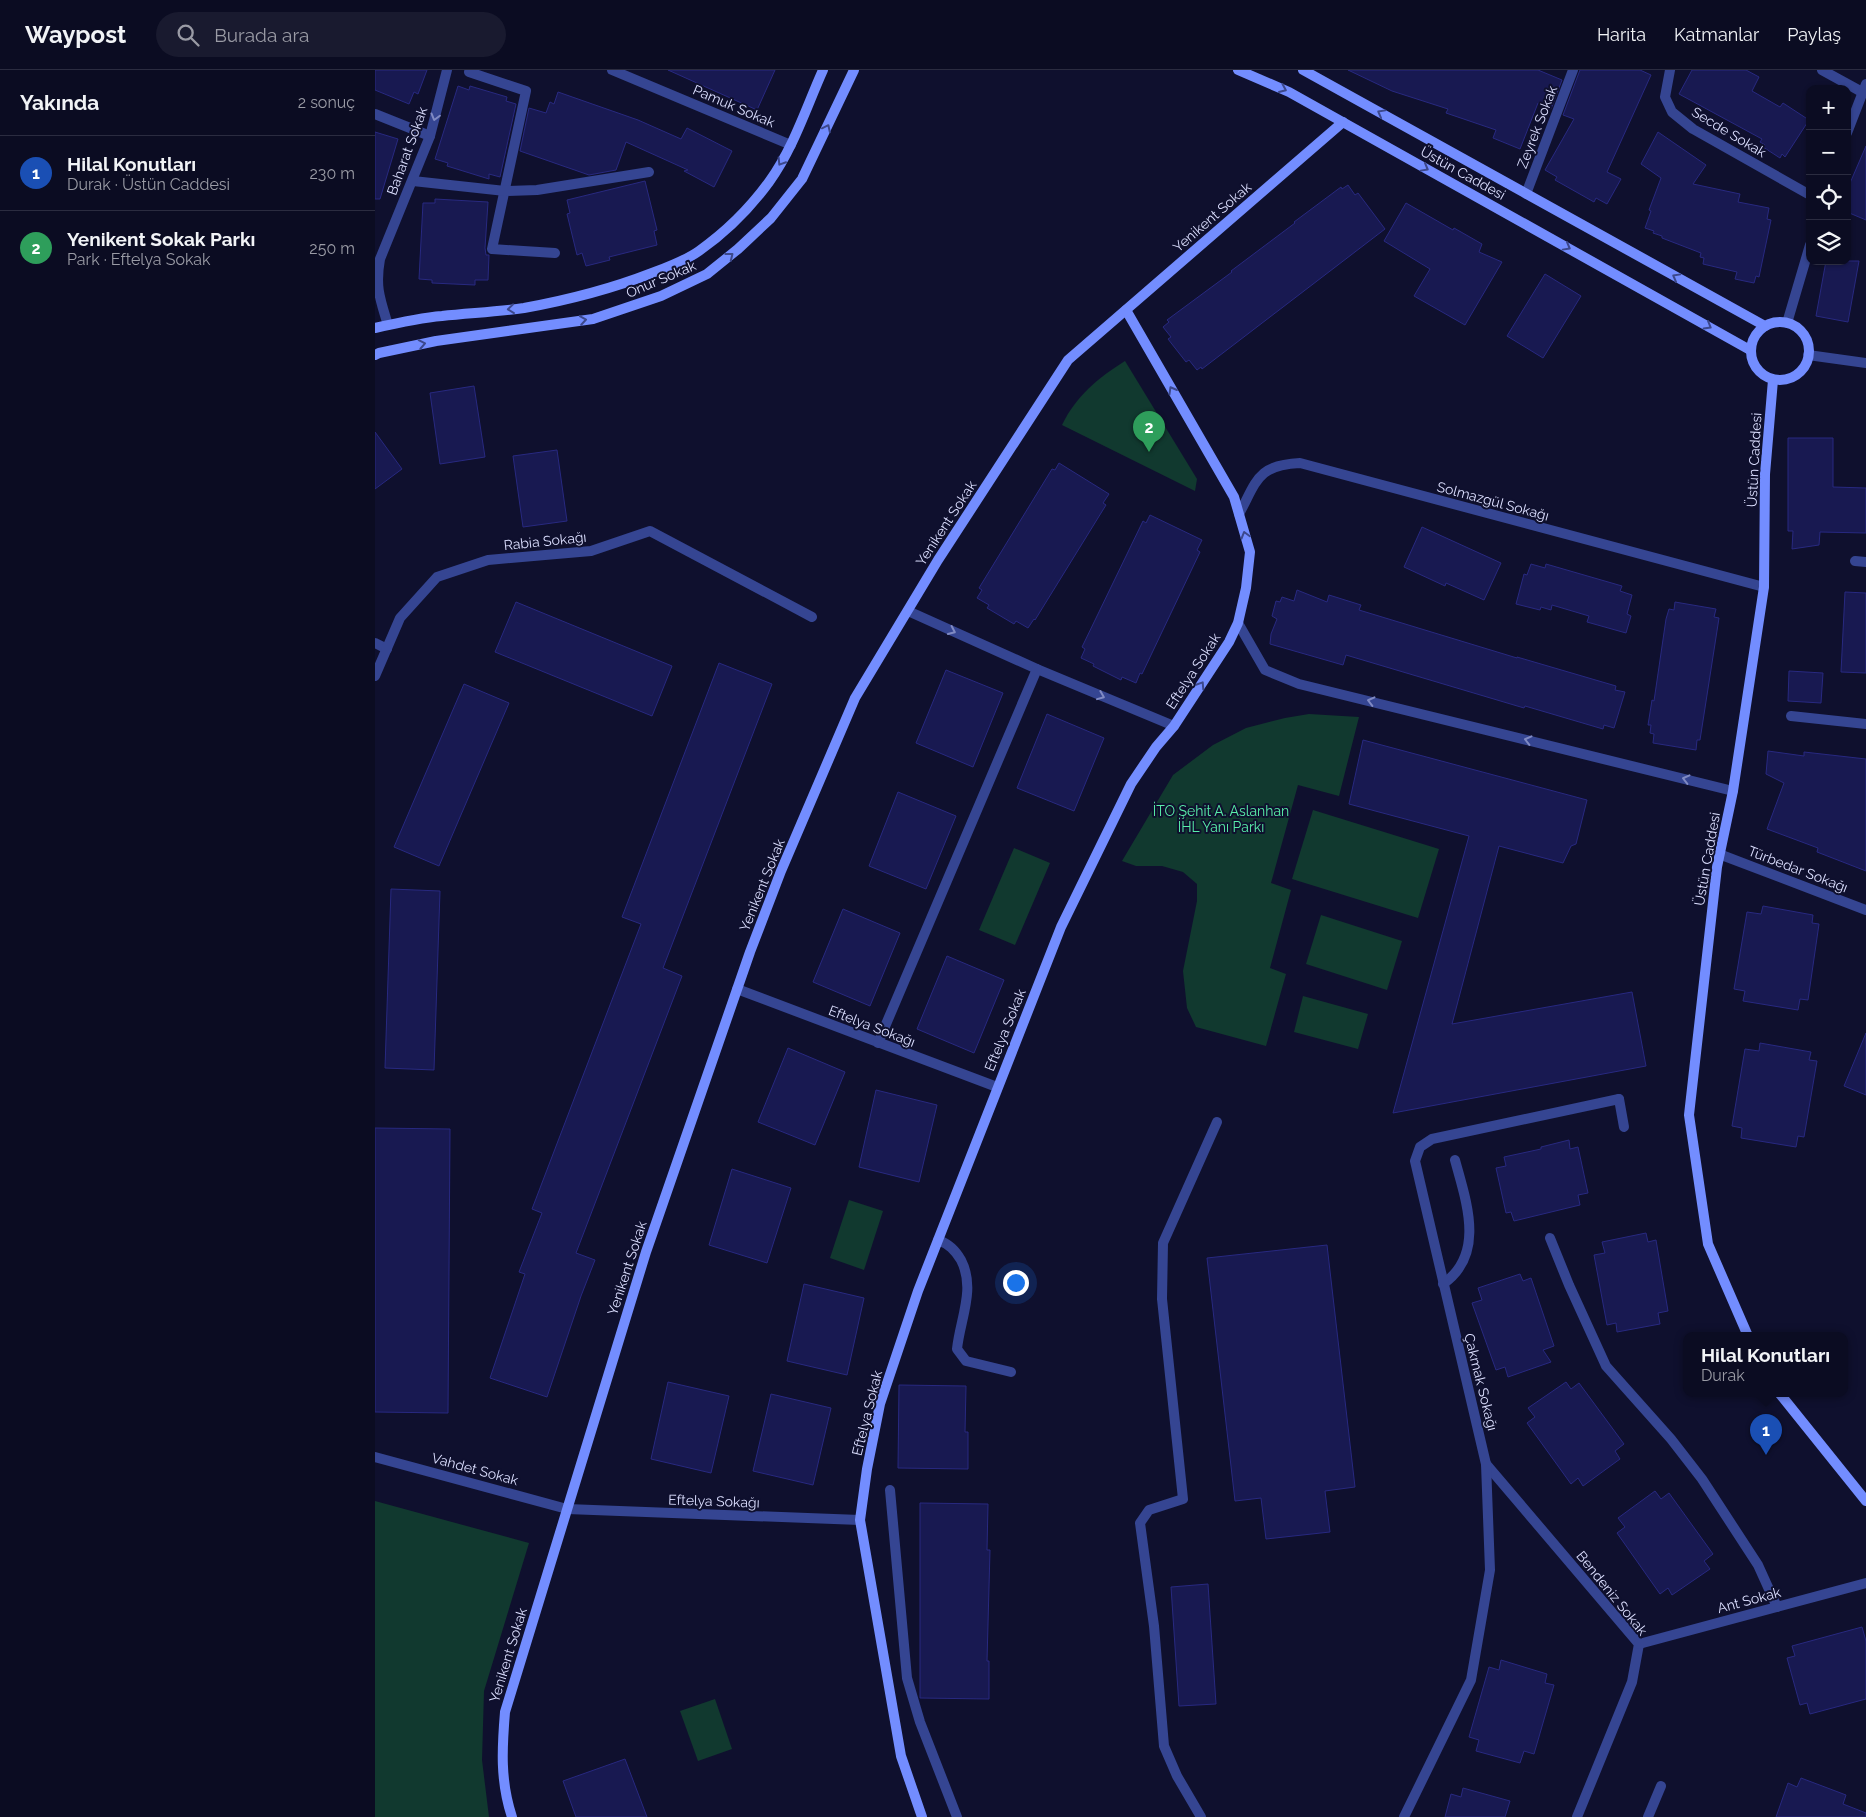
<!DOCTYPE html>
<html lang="tr">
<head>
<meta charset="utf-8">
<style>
  body { margin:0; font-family:Raleway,sans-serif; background:#191a2f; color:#f1f3f6 }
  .controls { position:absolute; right:15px; top:15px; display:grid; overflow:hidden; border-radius:10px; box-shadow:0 1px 4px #0004 }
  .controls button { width:45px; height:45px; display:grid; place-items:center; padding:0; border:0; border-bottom:1px solid #2b2c40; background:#0b0c22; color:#f1f3f6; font:25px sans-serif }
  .you { position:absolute; left:640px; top:1212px; width:18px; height:18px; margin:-12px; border:4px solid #fff; border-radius:50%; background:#1a73e8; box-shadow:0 0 0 8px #1a73e833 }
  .badge { display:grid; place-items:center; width:32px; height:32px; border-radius:50%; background:#8c9099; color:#fff; font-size:16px; font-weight:700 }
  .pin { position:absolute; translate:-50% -41px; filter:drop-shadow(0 1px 2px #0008) }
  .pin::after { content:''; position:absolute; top:26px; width:18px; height:15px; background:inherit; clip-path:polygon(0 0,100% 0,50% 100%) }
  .popup { position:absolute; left:1308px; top:1262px; width:165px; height:65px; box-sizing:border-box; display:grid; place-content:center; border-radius:10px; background:#0b0c22; filter:drop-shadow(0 1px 4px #0005); font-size:16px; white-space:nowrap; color:#9a9ba5 }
  .popup b { font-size:19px; color:#f1f3f6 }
  .popup::after { content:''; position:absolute; left:50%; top:100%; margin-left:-10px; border:10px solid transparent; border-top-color:#0b0c22 }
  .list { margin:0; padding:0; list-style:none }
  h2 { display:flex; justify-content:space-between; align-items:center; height:65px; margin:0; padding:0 20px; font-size:21px }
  h2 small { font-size:16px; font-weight:400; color:#9a9ba5 }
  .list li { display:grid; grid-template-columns:32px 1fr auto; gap:15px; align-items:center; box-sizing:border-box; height:75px; padding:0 20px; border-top:1px solid #2b2c40 }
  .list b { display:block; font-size:19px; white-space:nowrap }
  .list p { margin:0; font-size:16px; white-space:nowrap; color:#9a9ba5 }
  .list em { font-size:16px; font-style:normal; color:#9a9ba5 }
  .icon { flex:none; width:28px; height:28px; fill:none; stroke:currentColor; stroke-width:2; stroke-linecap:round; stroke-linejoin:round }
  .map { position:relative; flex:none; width:1491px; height:1747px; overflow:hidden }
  header { display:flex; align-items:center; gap:30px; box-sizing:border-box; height:70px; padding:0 25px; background:#0b0c22; border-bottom:1px solid #2b2c40 }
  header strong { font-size:24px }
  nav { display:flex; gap:28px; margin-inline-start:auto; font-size:18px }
  .search { width:350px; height:45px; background:#191a2f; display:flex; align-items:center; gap:12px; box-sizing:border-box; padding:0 18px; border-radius:28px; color:#9a9ba5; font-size:19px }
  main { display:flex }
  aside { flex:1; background:#0b0c22 }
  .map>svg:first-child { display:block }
  .green { fill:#11392f }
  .building { fill:#181951; stroke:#282980 }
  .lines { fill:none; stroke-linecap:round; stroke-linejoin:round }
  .lane { stroke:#354592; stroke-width:10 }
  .street { stroke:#354592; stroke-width:10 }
  .secondary { stroke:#738dff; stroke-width:10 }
  .oneway { stroke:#3c488c }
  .oneway2 { stroke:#808ac3 }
  .labels { text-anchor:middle; stroke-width:4; stroke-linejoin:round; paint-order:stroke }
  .street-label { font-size:14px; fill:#dcdfff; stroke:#0f102e }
  .park-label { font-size:14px; fill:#59eea9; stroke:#0f102e }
</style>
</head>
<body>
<header>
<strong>Waypost</strong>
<div class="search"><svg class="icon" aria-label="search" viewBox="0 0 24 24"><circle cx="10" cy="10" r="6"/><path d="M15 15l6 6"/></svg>Burada ara</div>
<nav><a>Harita</a><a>Katmanlar</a><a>Paylaş</a></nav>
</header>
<main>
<aside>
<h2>Yakında<small>2 sonuç</small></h2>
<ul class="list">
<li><span class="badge" style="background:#1a4fb4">1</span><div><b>Hilal Konutları</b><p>Durak · Üstün Caddesi</p></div><em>230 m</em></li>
<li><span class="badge" style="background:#2e9e5b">2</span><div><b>Yenikent Sokak Parkı</b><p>Park · Eftelya Sokak</p></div><em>250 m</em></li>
</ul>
</aside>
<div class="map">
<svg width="1491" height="1747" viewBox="0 0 1491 1747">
  <rect width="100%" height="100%" fill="#0f102e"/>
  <g class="green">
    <path d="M750,291l72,118 -2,12 -133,-66c14,-29 36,-47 63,-64z"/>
    <path d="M934,644l50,3 -20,79 -41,-11 -27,98 20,7 -21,78 16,6 -20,72 -70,-19 -9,-19 -4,-37 14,-70v-17l-14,-12 -21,-6h-26l-14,-5 51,-86 40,-30 33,-17 39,-10z"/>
    <path d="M938,740l126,39 -21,69 -126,-39z"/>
    <path d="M639,778l36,15 -35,82 -36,-15z"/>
    <path d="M946,845l81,26 -15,49 -81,-26z"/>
    <path d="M928,926l65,18 -10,35 -64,-17z"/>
    <path d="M474,1130l34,11 -19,59 -34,-12z"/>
    <path d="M0,1431l154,42 -45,148 -2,69 7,57h-114z"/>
    <path d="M340,1629l17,50 -34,12 -18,-50z"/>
  </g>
  <g class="building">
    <path d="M0,0h52l-9,24 -4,-2 -5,12 -34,-14z"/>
    <path d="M293,0h107l-18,40z"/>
    <path d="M973,0h190l24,10 -11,29 -13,-6 -18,46 -27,-11 3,-8 -50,-17 2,-4 -56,-18z"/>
    <path d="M1205,0h60l11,5 -44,97 14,7 -14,25 -11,-6 -2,4 -39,-22 2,-3 -12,-7 29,-51 -11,-4z"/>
    <path d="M1317,0h54l13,7 -7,14 28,16 3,-4 26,17 -24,37 -3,-3 -2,4 -17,-11 2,-2 -5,-3 2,-3 -83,-45z"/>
    <path d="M83,16l11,4 1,-4 37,11 -1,4 10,3 -16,73 -11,-3v5l-42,-13 1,-3 -13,-4z"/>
    <path d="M183,22l80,28 43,19 6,-11 45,23 -18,36 -30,-16 4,-1 -62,-28 -10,28 -27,5 -69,-24 9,-43 17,5 4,-11 4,2z"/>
    <path d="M0,62l23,7 -18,60h-5z"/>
    <path d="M1283,62l48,33 -13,19 47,10 -2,8 31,6 -2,11 4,1 -12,57 -3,-1 -2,7 -19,-4 2,-7 -34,-8 1,-6 -4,-1 1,-4 -39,-15v-2l-9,-3 1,-2 -9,-3 6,-17 -2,-1 12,-32 -20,-14z"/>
    <path d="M1491,76v74l-19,-8v-22z"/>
    <path d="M270,111l12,49 -3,1 3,14 -48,12 1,3 -24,6 -4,-13 -5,2 -10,-41 3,-1 -3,-13z"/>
    <path d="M973,115l7,10 3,-2 27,36 -183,140 -1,-2 -4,3 -8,-10 -3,2 -18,-23 3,-2 -8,-10 6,-5 -2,-2 65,-48 -1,-1 64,-48 -1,-1 47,-35 1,2z"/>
    <path d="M60,129l53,3 -3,46 1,7h3l-1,25h-13v5l-43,-2v-3l-13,-1 4,-76h12z"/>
    <path d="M1031,133l47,27 1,-2 28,16 -3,8 23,10 -37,63 -51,-29 16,-27 -46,-28z"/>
    <path d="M1451,191h33l-11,61 -32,-6z"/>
    <path d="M1170,204l36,22 -38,62 -36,-22z"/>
    <path d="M99,316l11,71 -45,7 -10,-71z"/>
    <path d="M0,362l27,37 -27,20z"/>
    <path d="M1413,368h45v49l33,1v45l-46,-1 -1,13 -27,4 1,-18h-5z"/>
    <path d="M182,380l10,71 -44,6 -10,-71z"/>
    <path d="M684,393l50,31 -6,9 3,2 -71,115 -1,-1 -6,9 -12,-7 -2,3 -27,-16 2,-3 -12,-7 5,-8 -3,-2 73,-119 3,1z"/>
    <path d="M775,445l52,25 -5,10 3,2 -58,122 -2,-1 -4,10 -14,-6 -1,3 -28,-14 1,-2 -13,-6 4,-9 -3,-2 61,-126 3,2z"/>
    <path d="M1047,457l79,36 -17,37 -38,-17 -1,3 -41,-19z"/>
    <path d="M1156,494l14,4 1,-4 76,22 -2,5 12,4 -5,19 4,2 -5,17 -39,-11 2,-6 -37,-11 -1,5 -10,-3 -1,3 -24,-6 8,-30 3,1z"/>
    <path d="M922,520l30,12 2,-7 32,10 -2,5 158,48v-1l99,29 -1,4 10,2 -11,36 -10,-3 -1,4 -78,-23 -1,2 -178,-53 -3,10 -73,-21 1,-10 6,-15 -5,-3 4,-15 4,1 2,-5 12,4z"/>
    <path d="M1470,522l21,1v80l-25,-1z"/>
    <path d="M141,532l156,64 -20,50 -157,-64z"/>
    <path d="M1300,532l41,7 -2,8 5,1 -19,122h-3l-1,10 -43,-7 1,-9 -4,-1 1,-8h-3l4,-25 2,1 12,-82 3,-10 5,1z"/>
    <path d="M344,593l53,21 -109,284 19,8 -106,277 19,7 -14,36 -34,101 -57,-19 35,-104 -6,-2 23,-59 -10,-4 109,-285 -19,-7z"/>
    <path d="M571,600l57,23 -30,74 -57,-24z"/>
    <path d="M1414,601l34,2 -2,30 -33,-2z"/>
    <path d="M89,614l45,19 -70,163 -45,-19z"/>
    <path d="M672,644l57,24 -30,73 -57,-23z"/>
    <path d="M988,670l224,60 -11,44 -5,2 -8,17 -64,-17 -47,178 180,-32 14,74 -253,47 76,-277 -120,-32z"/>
    <path d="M1393,681l36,5v-4l62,7v112l-49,-19 1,-4 -51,-19 17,-46 -18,-9z"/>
    <path d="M523,722l58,24 -30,73 -57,-23z"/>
    <path d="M16,819l49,2 -6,179 -49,-2z"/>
    <path d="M1388,836l50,9 -1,8 7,1 -11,76 -8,-1 -2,11 -55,-9 2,-10 -11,-2 13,-77 14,2z"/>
    <path d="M468,839l57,24 -30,73 -57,-24z"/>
    <path d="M572,886l57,24 -30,73 -57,-24z"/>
    <path d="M1491,963v62l-22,-9z"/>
    <path d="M1385,973l51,9 -2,8 8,1 -13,76 -6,-1 -2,11 -55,-9 1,-10 -10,-2 13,-77 14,2z"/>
    <path d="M413,978l57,24 -30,73 -57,-23z"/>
    <path d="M501,1020l61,15 -18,77 -60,-15z"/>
    <path d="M0,1058l75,1 -2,284 -73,-1z"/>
    <path d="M1194,1070l1,9 8,-2 10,46 -10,2 2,10 -66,16 -3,-9 -5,1 -10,-45 10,-2 -2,-9 37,-8v-2z"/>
    <path d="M357,1099l59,19 -24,75 -58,-18z"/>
    <path d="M1271,1163l2,9 8,-2 12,71 -10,2 2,11 -43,8 -1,-9 -9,2 -13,-70 11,-2 -3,-11z"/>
    <path d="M952,1175l28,242 -30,4 5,41 -64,7 -5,-41 -26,3 -28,-243z"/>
    <path d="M1145,1204l3,7 8,-3 23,68 -11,4 8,12 -43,15 -3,-10 -9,3 -24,-67 10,-3 -4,-12z"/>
    <path d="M429,1214l60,14 -17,77 -60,-14z"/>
    <path d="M293,1312l61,14 -18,77 -60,-14z"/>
    <path d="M1191,1312l5,7 8,-6 45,61 -9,7 5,8 -37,27 -5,-8 -7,6 -44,-61 8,-6 -7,-9z"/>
    <path d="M524,1315l67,1 -1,46h3v37l-70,-1z"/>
    <path d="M396,1324l60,14 -18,77 -60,-14z"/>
    <path d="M1280,1421l6,8 8,-6 44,61 -9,7 6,8 -38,26 -4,-7 -8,6 -43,-61 8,-6 -7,-9z"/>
    <path d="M545,1433l68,1 -1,46h3l-3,111h2v38l-69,-1z"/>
    <path d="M833,1514l8,120 -37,2 -8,-119z"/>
    <path d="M1487,1557l4,14v58l-56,15 -3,-11 -7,2 -13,-47 8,-2 -3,-10z"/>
    <path d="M1126,1590l46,14 -2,9 9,2 -20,69 -10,-3 -4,12 -44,-12 3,-11 -10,-3 20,-70 10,3z"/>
    <path d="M250,1689l22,58h-71l-13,-36z"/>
    <path d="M1426,1708l45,17 -3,9 23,9v4h-90l12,-34 9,4z"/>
    <path d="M1088,1718l47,13 -5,16h-60l6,-23 10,3z"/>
  </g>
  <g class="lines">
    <g class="lane">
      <path d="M1244,1029l5,28"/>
      <path d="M1175,1168l19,47 37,81 65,73 31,40 56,86 19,42"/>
      <path d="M563,1170c11,4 17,10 23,20 15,29 -1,59 -4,89l9,12 45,11"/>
      <path d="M1068,1214c43,-30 23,-83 12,-124"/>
      <path d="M515,1420l17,188 13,44 37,95"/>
      <path d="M1273,1747l13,-31"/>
    </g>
    <g class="street">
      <path d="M237,0l179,75"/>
      <path d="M1295,0l-5,27 7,15 21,17 117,66"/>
      <path d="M1447,0l40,22"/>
      <path d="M94,2l57,19 -34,158 63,4"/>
      <path d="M0,44l55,22"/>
      <path d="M1472,63l19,-49"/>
      <path d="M38,111l92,10 32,-1 112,-18"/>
      <path d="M1151,124l47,-124"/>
      <path d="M1412,253l23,-78"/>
      <path d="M13,255c-8,-26 -13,-38 -8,-66l50,-123 17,-66"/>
      <path d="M1433,285l58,8"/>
      <path d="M864,444c18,-33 18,-49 61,-51l464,124"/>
      <path d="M1480,491l11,1"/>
      <path d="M533,541l129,58 137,57"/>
      <path d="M863,553l27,47 34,14 434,107"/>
      <path d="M0,573l12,6"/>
      <path d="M0,606l25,-58 37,-41 51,-17 103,-9 59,-20 162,86"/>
      <path d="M1416,646l75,8"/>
      <path d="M1344,784l147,56"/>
      <path d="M362,919l260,98"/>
      <path d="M503,973l159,-374"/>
      <path d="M0,1387l192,52 293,11"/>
      <path d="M1111,1394l153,180 -7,38 -55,135"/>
      <path d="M1264,1574l227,-61"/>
      <path d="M826,1747l-24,-41 -13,-30 -10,-120 -14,-103 9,-13 34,-11 -21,-200 1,-56 54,-121"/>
      <path d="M1029,1747l67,-137 19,-110 -4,-106 -71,-303 5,-14 12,-8 187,-40"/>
    </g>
    <g class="secondary">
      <path d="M863,0l51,22 461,258"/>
      <path d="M928,0l462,256"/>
      <circle cx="1405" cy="281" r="29"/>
      <path d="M0,258c22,-5 44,-10 67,-12 27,-3 55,-4 82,-8 44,-8 87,-19 128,-35 16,-6 33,-12 47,-22 27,-19 51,-43 70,-69 25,-35 37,-74 54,-112"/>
      <path d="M0,285l4,-2 57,-12 157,-22 68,-23 46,-22 31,-25 33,-31 31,-39 52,-109"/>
      <path d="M1373,1266l-40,-92 -19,-129 28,-248 16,-76 31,-204 1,-113 8,-94"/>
      <path d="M1405,1324l86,107"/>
      <path d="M137,1747c-12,-36 -10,-69 -7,-105l141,-460 104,-300 31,-81 74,-173 83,-138 130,-200 275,-238"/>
      <path d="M547,1747l-21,-61 -41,-236 7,-51 13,-65 38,-113 143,-364 70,-143 25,-37 18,-21 55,-84 9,-19 8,-35 4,-36 -16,-55 -108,-187"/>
    </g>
  </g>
  <defs><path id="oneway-chevron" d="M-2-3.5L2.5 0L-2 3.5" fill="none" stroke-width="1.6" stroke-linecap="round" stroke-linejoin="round" transform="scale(1.25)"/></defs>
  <g class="oneway">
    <use href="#oneway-chevron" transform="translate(908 19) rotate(24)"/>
    <use href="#oneway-chevron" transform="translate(1006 43) rotate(-151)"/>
    <use href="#oneway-chevron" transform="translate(452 58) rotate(-64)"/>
    <use href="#oneway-chevron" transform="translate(406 92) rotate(122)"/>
    <use href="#oneway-chevron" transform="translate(1050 98) rotate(29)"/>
    <use href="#oneway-chevron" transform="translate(1192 177) rotate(29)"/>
    <use href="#oneway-chevron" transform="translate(355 186) rotate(-38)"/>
    <use href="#oneway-chevron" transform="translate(1301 207) rotate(-151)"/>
    <use href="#oneway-chevron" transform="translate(136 239) rotate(174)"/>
    <use href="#oneway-chevron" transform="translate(208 250) rotate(-9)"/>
    <use href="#oneway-chevron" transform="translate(1333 256) rotate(30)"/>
    <use href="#oneway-chevron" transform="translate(47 274) rotate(-11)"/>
    <use href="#oneway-chevron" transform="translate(797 320) rotate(-120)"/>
    <use href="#oneway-chevron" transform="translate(870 465) rotate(-106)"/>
    <use href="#oneway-chevron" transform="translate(826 615) rotate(-57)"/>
  </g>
  <g class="oneway2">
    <use href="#oneway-chevron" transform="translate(60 47) rotate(105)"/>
    <use href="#oneway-chevron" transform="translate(577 561) rotate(25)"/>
    <use href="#oneway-chevron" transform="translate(726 626) rotate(22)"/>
    <use href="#oneway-chevron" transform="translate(996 631) rotate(-166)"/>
    <use href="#oneway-chevron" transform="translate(1153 670) rotate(-166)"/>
    <use href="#oneway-chevron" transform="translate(1311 709) rotate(-166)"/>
  </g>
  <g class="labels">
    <g class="street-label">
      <text transform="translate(359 36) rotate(23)" y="5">Pamuk Sokak</text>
      <text transform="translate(1162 57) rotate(-69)" y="5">Zeyrek Sokak</text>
      <text transform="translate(1354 62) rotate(31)" y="5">Secde Sokak</text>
      <text transform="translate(32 81) rotate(-70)" y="5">Baharat Sokak</text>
      <text transform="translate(1088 103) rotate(29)" y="5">Üstün Caddesi</text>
      <text transform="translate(837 147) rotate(-41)" y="5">Yenikent Sokak</text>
      <text transform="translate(286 209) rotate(-23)" y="5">Onur Sokak</text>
      <text transform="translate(1379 390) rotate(-87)" y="5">Üstün Caddesi</text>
      <text transform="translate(1118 431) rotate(15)" y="5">Solmazgül Sokağı</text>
      <text transform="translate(571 453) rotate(-57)" y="5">Yenikent Sokak</text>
      <text transform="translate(170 471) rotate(-6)" y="5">Rabia Sokağı</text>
      <text transform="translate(818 601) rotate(-57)" y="5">Eftelya Sokak</text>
      <text transform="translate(1332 789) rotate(-80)" y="5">Üstün Caddesi</text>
      <text transform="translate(1423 799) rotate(21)" y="5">Türbedar Sokağı</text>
      <text transform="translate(387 815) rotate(-68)" y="5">Yenikent Sokak</text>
      <text transform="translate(497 956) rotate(21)" y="5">Eftelya Sokağı</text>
      <text transform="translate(630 960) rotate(-68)" y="5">Eftelya Sokak</text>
      <text transform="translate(252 1198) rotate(-72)" y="5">Yenikent Sokak</text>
      <text transform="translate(1106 1312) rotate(76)" y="5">Çakmak Sokağı</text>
      <text transform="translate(492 1343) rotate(-76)" y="5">Eftelya Sokak</text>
      <text transform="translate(100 1399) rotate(15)" y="5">Vahdet Sokak</text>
      <text transform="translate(339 1431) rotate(2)" y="5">Eftelya Sokağı</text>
      <text transform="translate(1237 1523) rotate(51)" y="5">Bendeniz Sokak</text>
      <text transform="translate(1374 1530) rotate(-15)" y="5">Ant Sokak</text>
      <text transform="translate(133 1585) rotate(-73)" y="5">Yenikent Sokak</text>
    </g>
    <g class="park-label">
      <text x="846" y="746">İTO Şehit A. Aslanhan<tspan x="846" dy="16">İHL Yanı Parkı</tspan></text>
    </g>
  </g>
</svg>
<div class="controls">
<button>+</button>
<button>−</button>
<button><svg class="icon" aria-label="locate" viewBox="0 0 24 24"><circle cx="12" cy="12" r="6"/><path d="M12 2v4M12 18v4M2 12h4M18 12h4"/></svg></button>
<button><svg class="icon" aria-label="layers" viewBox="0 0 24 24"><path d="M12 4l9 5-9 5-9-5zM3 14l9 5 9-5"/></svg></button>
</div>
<div class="you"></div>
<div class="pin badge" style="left:1391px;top:1385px;background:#1a4fb4">1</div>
<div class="popup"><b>Hilal Konutları</b>Durak</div>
<div class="pin badge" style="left:774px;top:382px;background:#2e9e5b">2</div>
</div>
</main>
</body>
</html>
